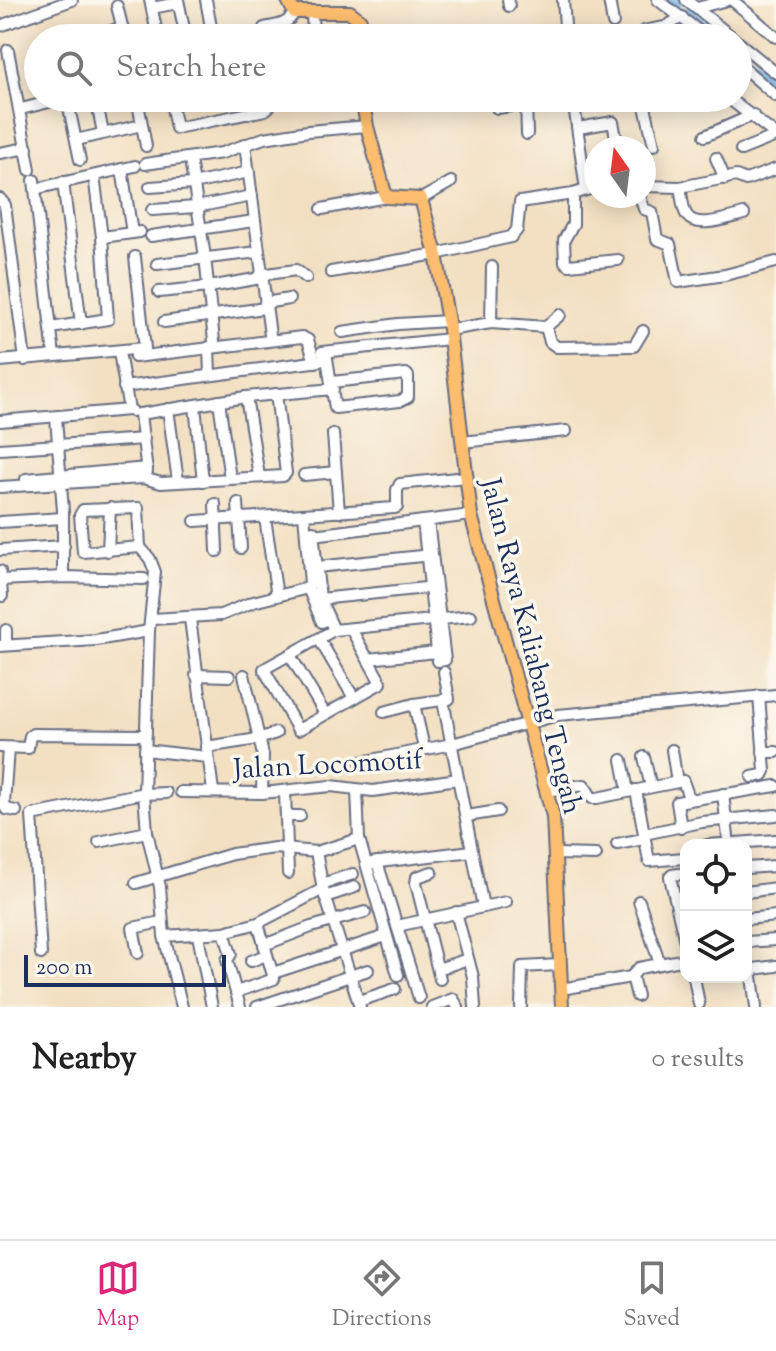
<!DOCTYPE html>
<html lang="en">
<head>
<meta charset="utf-8">
<style>
  body { margin:0; font-family:"Sorts Mill Goudy",serif; background:#f6f6f6; color:#222 }
  .controls { position:absolute; right:24px; bottom:24px; display:grid; overflow:hidden; border-radius:16px; box-shadow:0 4px 20px #0003 }
  .controls button { width:72px; height:72px; display:grid; place-items:center; padding:0; border:0; border-bottom:2px solid #e0e0e0; background:#fff; color:#222; font:40px sans-serif }
  .compass { position:absolute; left:584px; top:136px; width:72px; height:72px; border-radius:50%; background:#fff; box-shadow:0 4px 20px #0003; rotate:346deg }
  .scale { position:absolute; left:24px; bottom:20px; width:202px; box-sizing:border-box; padding-left:8px; border:4px solid #1b2f5e; border-top:0; font-size:22px; line-height:28px; white-space:nowrap; color:#1b2f5e; -webkit-text-stroke:6px #fbf7ec; paint-order:stroke }
  .list { margin:0; padding:0; list-style:none }
  h2 { display:flex; justify-content:space-between; align-items:center; height:104px; margin:0; padding:0 32px; font-size:34px }
  h2 small { font-size:26px; font-weight:400; color:#767676 }
  .icon { flex:none; width:44px; height:44px; fill:none; stroke:currentColor; stroke-width:2; stroke-linecap:round; stroke-linejoin:round }
  .map { position:relative; flex:none; width:776px; height:1007px; overflow:hidden }
  .search { position:absolute; background:#fff; box-shadow:0 4px 20px #0003; left:24px; right:24px; top:24px; height:88px; display:flex; align-items:center; gap:20px; box-sizing:border-box; padding:0 28px; border-radius:44px; color:#767676; font-size:30px }
  .sheet { height:232px; background:#fff }
  nav { display:flex; justify-content:space-around; align-items:center; box-sizing:border-box; height:112px; border-top:2px solid #e0e0e0; background:#fff; font-size:22px; color:#767676 }
  nav a { display:grid; justify-items:center; gap:4px }
  nav .on { color:#db2777 }
  .map>svg:first-child { display:block }
  .lines { fill:none; stroke-linecap:round; stroke-linejoin:round }
  .river { stroke:#73b3e7; stroke-width:12 }
  .minor-casing { stroke:#676d81; stroke-width:14 }
  .major-casing { stroke:#676d81; stroke-width:16 }
  .minor { stroke:#fff; stroke-width:10 }
  .major { stroke:#fcbd6e; stroke-width:12 }
  .labels { text-anchor:middle; stroke-width:7; stroke-linejoin:round; paint-order:stroke }
  .street-label { font-size:28px; fill:#1b2f5e; stroke:#fbf7ec }
</style>
</head>
<body>
<div class="map">
<svg width="776" height="1007" viewBox="0 0 776 1007">
  <rect width="100%" height="100%" fill="#fbf7ec"/>
  <filter id="ink" filterUnits="userSpaceOnUse"><feTurbulence type="fractalNoise" baseFrequency=".0125" numOctaves="2"/><feDisplacementMap in="SourceGraphic" scale="16" xChannelSelector="R" yChannelSelector="G"/><feConvolveMatrix kernelMatrix="1 2 1 2 8 2 1 2 1" color-interpolation-filters="sRGB"/></filter>
  <filter id="wash" filterUnits="userSpaceOnUse"><feTurbulence type="fractalNoise" baseFrequency=".006" numOctaves="4" result="noise"/><feDisplacementMap in="SourceGraphic" scale="32" xChannelSelector="R" yChannelSelector="G"/><feGaussianBlur stdDeviation="1.8" result="paint"/><feColorMatrix in="noise" values="0 0 0 0 0 0 0 0 0 0 0 0 0 0 0 0 0 1.4 0 .05"/><feComposite in="paint" operator="in"/></filter>
  <g filter="url(#wash)">
    <rect width="100%" height="100%" fill="#f3e0c2"/>
    <g class="lines">
      <g class="river">
        <path d="M670,0l6,4"/>
        <path d="M688,12l32,26"/>
        <path d="M738,53l38,31"/>
      </g>
    </g>
  </g>
  <g filter="url(#ink)">
    <g class="lines">
      <g class="minor-casing">
        <g id="minor">
          <path d="M150,0l8,38"/>
          <path d="M178,0l8,38"/>
          <path d="M206,0l7,38"/>
          <path d="M508,0l1,6"/>
          <path d="M563,0l3,38"/>
          <path d="M609,0l4,23"/>
          <path d="M658,0l50,38"/>
          <path d="M686,0l47,38"/>
          <path d="M732,0l44,37"/>
          <path d="M117,6l8,32"/>
          <path d="M152,8l26,-5"/>
          <path d="M697,8l30,-8"/>
          <path d="M312,13l1,25"/>
          <path d="M0,26l72,-26"/>
          <path d="M264,28c13,-3 25,-3 30,-16"/>
          <path d="M53,32l1,6"/>
          <path d="M91,38l31,-11"/>
          <path d="M643,38l1,-7 21,-4 17,-10"/>
          <path d="M738,42l38,31"/>
          <path d="M8,50l22,120"/>
          <path d="M738,63l38,33"/>
          <path d="M67,98l13,62"/>
          <path d="M96,98l7,35"/>
          <path d="M137,98l9,48"/>
          <path d="M170,98l6,30 89,-18 4,-3 -2,-9"/>
          <path d="M643,98l11,47"/>
          <path d="M728,98l48,37"/>
          <path d="M526,100l1,34"/>
          <path d="M497,108l76,-10 13,92"/>
          <path d="M21,109l44,-11"/>
          <path d="M578,128l35,-6 5,26"/>
          <path d="M705,136l48,-21"/>
          <path d="M76,140l66,-15"/>
          <path d="M245,144l25,191"/>
          <path d="M741,150l35,-14"/>
          <path d="M0,153l27,-5"/>
          <path d="M716,158l9,21"/>
          <path d="M190,159l15,98 9,84"/>
          <path d="M145,164l77,-11 42,-15 44,-7 59,-5"/>
          <path d="M122,169l10,64"/>
          <path d="M34,180l20,176"/>
          <path d="M63,182l18,142"/>
          <path d="M644,186l36,1 56,-11 10,4 30,-11"/>
          <path d="M150,187l43,-3 56,-12"/>
          <path d="M680,187c2,8 2,20 6,27 9,17 44,3 58,0"/>
          <path d="M35,189l100,-23"/>
          <path d="M573,194v30l-9,16 1,22 4,3 49,-5"/>
          <path d="M640,196l4,13 8,3 5,27 13,5 8,38 47,-7 51,-13"/>
          <path d="M0,199l5,6 20,155"/>
          <path d="M421,199l30,-17"/>
          <path d="M322,209l64,-12"/>
          <path d="M152,210l44,-3 56,-11"/>
          <path d="M151,236l103,-15"/>
          <path d="M102,237l38,-5"/>
          <path d="M157,264l101,-12"/>
          <path d="M331,272l105,-18 75,-17 6,-7 3,-28 53,-8 23,-7"/>
          <path d="M260,275l36,-5 10,8"/>
          <path d="M159,292l50,-5 52,-9"/>
          <path d="M265,303l24,-4"/>
          <path d="M164,322l101,-14"/>
          <path d="M491,323l1,-56"/>
          <path d="M546,327l4,15 7,5 77,-1 9,-15"/>
          <path d="M51,328l57,-9 -6,-82 -8,-61"/>
          <path d="M449,330l42,-7 55,4 14,-12"/>
          <path d="M342,332l56,-8 50,-3"/>
          <path d="M209,347l1,28"/>
          <path d="M119,352l10,58 3,1"/>
          <path d="M322,352l128,-13"/>
          <path d="M326,352l9,56 65,-7 8,-4v-21l-2,-2 -74,8"/>
          <path d="M135,357l167,-20 6,3 7,22"/>
          <path d="M0,361l145,-13 -10,-91"/>
          <path d="M124,387l196,-26"/>
          <path d="M246,397l13,79"/>
          <path d="M219,401l11,78"/>
          <path d="M195,406l8,75"/>
          <path d="M168,409l10,72"/>
          <path d="M140,414l106,-17 87,-8"/>
          <path d="M140,414l7,58"/>
          <path d="M56,417l7,94v66"/>
          <path d="M0,421l129,-11"/>
          <path d="M333,434l6,78"/>
          <path d="M462,442l104,-11"/>
          <path d="M0,449l144,-10"/>
          <path d="M304,475l32,-3"/>
          <path d="M26,479l121,-11"/>
          <path d="M0,487l143,-9 18,5 122,-7 3,-3 -10,-79"/>
          <path d="M238,503l3,45"/>
          <path d="M215,504l2,47"/>
          <path d="M138,508l2,39 -57,5 -3,-37 3,-5z"/>
          <path d="M265,518l12,78"/>
          <path d="M195,521l200,-13 2,-1v-17l3,-6 66,-7"/>
          <path d="M423,521l15,140 7,-1 -17,-139"/>
          <path d="M0,522l63,-4"/>
          <path d="M313,531l7,68 14,31"/>
          <path d="M313,535l158,-20"/>
          <path d="M140,547l10,12 5,13 -6,59 -5,163 3,38 13,55 4,49 18,71"/>
          <path d="M0,550l64,-4"/>
          <path d="M108,551l2,-43"/>
          <path d="M317,567l114,-12"/>
          <path d="M0,571l2,25"/>
          <path d="M1,580l62,-3 81,2"/>
          <path d="M308,588l14,34"/>
          <path d="M320,599l115,-12"/>
          <path d="M152,619l69,-4 32,-13 55,-14 2,-5 -6,-69"/>
          <path d="M190,619l23,172"/>
          <path d="M351,629l30,54 -83,47 -34,-61 70,-39 137,-14"/>
          <path d="M6,630v14"/>
          <path d="M319,639l35,59"/>
          <path d="M0,646l96,-6 53,-9"/>
          <path d="M290,655l35,59"/>
          <path d="M368,659l69,-7"/>
          <path d="M196,675l33,1"/>
          <path d="M244,675l19,80 -1,38"/>
          <path d="M414,704l10,44"/>
          <path d="M384,712l30,-8 35,-5 -5,-27"/>
          <path d="M0,747l28,1 2,-12 3,-2 111,1"/>
          <path d="M206,747l52,-8 18,-6"/>
          <path d="M8,749l-4,54 2,6 10,2"/>
          <path d="M145,750l62,7"/>
          <path d="M672,750l5,32"/>
          <path d="M763,752h13"/>
          <path d="M644,757l7,30"/>
          <path d="M622,760l6,31"/>
          <path d="M361,762l91,-18 106,-29 218,-20"/>
          <path d="M752,777l11,-2 2,-4 -6,-75"/>
          <path d="M357,790l2,49 39,136"/>
          <path d="M636,790l13,71 35,-3"/>
          <path d="M546,791l38,-6 8,13h5l86,-17 6,17"/>
          <path d="M181,792l81,1 69,-7 42,5 85,-12"/>
          <path d="M285,792l3,81"/>
          <path d="M144,794l22,-1"/>
          <path d="M723,794l6,51"/>
          <path d="M288,816h12"/>
          <path d="M467,816l31,-5"/>
          <path d="M681,828l-4,-26 99,-16"/>
          <path d="M644,834l58,-12 74,-7"/>
          <path d="M99,842l48,-10"/>
          <path d="M617,844l27,-5"/>
          <path d="M707,845l69,-5"/>
          <path d="M316,852l7,37 37,118"/>
          <path d="M556,854l40,1"/>
          <path d="M377,862l20,64 86,-19 -40,-207"/>
          <path d="M371,863l101,-12"/>
          <path d="M746,868l30,-2"/>
          <path d="M432,872l-15,5 -1,6 24,96"/>
          <path d="M686,873l-14,2 -2,2 16,69"/>
          <path d="M136,883l96,-29 43,-6 41,4 43,-13"/>
          <path d="M322,884l31,-10"/>
          <path d="M746,892l30,-4"/>
          <path d="M325,897l30,-10"/>
          <path d="M639,901l21,63"/>
          <path d="M483,907l23,-5"/>
          <path d="M456,912l17,65 2,30"/>
          <path d="M746,919l30,-3"/>
          <path d="M397,926l22,72"/>
          <path d="M224,932l7,22 -4,6 13,47"/>
          <path d="M198,935l14,72"/>
          <path d="M164,936l60,-4 34,-9 65,-34"/>
          <path d="M746,942l30,-2"/>
          <path d="M264,945l47,-18 54,-15"/>
          <path d="M138,953l-5,-25 28,-6"/>
          <path d="M41,954l-9,-139 112,-22"/>
          <path d="M251,961l15,-6"/>
          <path d="M438,969l30,-10"/>
          <path d="M751,969l5,38"/>
          <path d="M746,970l30,-4"/>
          <path d="M273,973l113,-37"/>
          <path d="M632,976l5,20"/>
          <path d="M694,977l5,27"/>
          <path d="M561,989l70,-12 8,-9 47,-9"/>
          <path d="M236,992l38,-13 -16,-56"/>
          <path d="M359,1001l36,-12"/>
          <path d="M257,1007l111,-37"/>
          <path d="M432,1007l21,-8 5,8"/>
          <path d="M521,1007l1,-40 37,-2"/>
        </g>
      </g>
      <g class="major-casing">
        <g id="major">
          <path d="M288,0l6,12h56l10,8 2,18"/>
          <path d="M362,98l5,28 19,71 35,2 15,55 12,67 23,194 82,301 9,191"/>
        </g>
      </g>
      <use href="#minor" class="minor"/>
      <use href="#major" class="major"/>
    </g>
  </g>
  <g class="labels">
    <g class="street-label">
      <text transform="translate(533 646) rotate(76)" y="10">Jalan Raya Kaliabang Tengah</text>
      <text transform="translate(328 763) rotate(-3)" y="10">Jalan Locomotif</text>
    </g>
  </g>
</svg>
<div class="controls">
<button><svg class="icon" aria-label="locate" viewBox="0 0 24 24"><circle cx="12" cy="12" r="6"/><path d="M12 2v4M12 18v4M2 12h4M18 12h4"/></svg></button>
<button><svg class="icon" aria-label="layers" viewBox="0 0 24 24"><path d="M12 4l9 5-9 5-9-5zM3 14l9 5 9-5"/></svg></button>
</div>
<svg class="compass" viewBox="-18 -18 36 36"><path d="M0-13l5 13h-10z" fill="#e53935"/><path d="M0 13l5-13h-10z" fill="#767676"/></svg>
<div class="scale">200 m</div>
<div class="search"><svg class="icon" aria-label="search" viewBox="0 0 24 24"><circle cx="10" cy="10" r="6"/><path d="M15 15l6 6"/></svg>Search here</div>
</div>
<section class="sheet">
<h2>Nearby<small>0 results</small></h2>
<ul class="list">
</ul>
</section>
<nav>
<a class="on"><svg class="icon" aria-label="map" viewBox="0 0 24 24"><path d="M3 6l6-2 6 2 6-2v14l-6 2-6-2-6 2zM9 4v14M15 6v14"/></svg>Map</a>
<a><svg class="icon" aria-label="directions" viewBox="0 0 24 24"><path d="M12 3l9 9-9 9-9-9zM9 14v-3h6M13 9l2 2-2 2"/></svg>Directions</a>
<a><svg class="icon" aria-label="saved" viewBox="0 0 24 24"><path d="M7 4h10v16l-5-4-5 4z"/></svg>Saved</a>
</nav>
</body>
</html>
